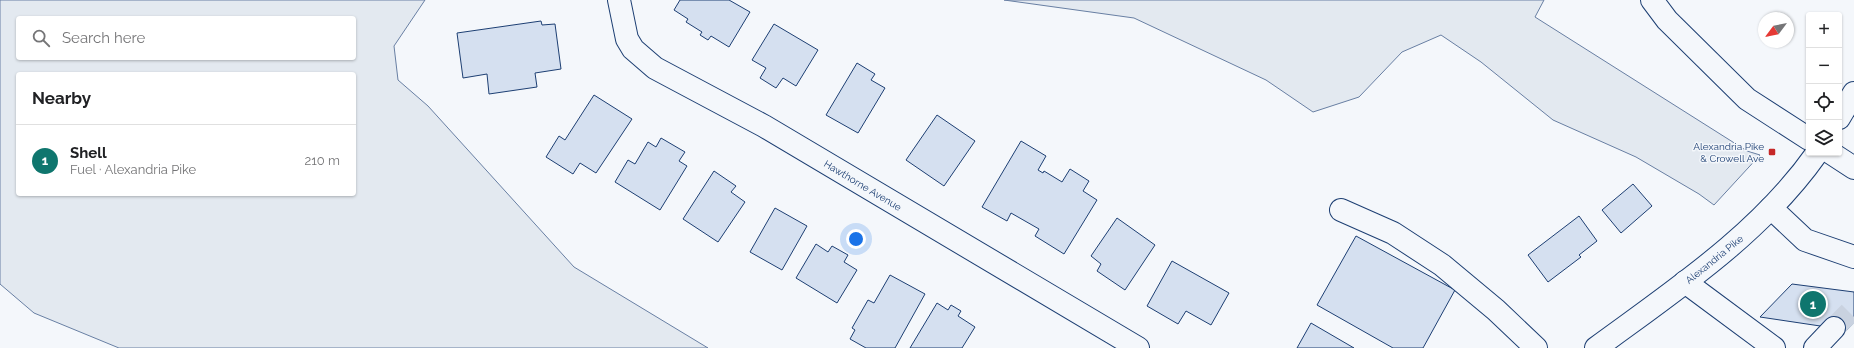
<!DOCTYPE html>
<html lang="en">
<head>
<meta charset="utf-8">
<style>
  body { margin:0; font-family:Raleway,sans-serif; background:#f2f2f2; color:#202124 }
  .controls { position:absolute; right:12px; top:12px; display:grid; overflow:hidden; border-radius:4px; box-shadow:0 1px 3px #0004 }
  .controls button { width:36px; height:36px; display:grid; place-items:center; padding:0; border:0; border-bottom:1px solid #e0e0e0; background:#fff; color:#202124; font:20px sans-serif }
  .compass { position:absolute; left:1758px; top:12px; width:36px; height:36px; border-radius:50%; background:#fff; box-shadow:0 1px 3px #0004; rotate:238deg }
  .you { position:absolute; left:856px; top:239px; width:14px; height:14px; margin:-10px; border:3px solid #fff; border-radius:50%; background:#1a73e8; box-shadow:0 0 0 6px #1a73e833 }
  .badge { display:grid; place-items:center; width:26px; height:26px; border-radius:50%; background:#0f766e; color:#fff; font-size:13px; font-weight:700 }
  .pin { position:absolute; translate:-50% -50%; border:2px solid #fff; box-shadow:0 1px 4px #0006 }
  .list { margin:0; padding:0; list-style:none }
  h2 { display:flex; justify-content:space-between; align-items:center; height:52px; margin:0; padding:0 16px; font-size:17px }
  h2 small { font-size:13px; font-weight:400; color:#757577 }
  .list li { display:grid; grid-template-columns:26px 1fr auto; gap:12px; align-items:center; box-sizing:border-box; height:72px; padding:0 16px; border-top:1px solid #e0e0e0 }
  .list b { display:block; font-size:15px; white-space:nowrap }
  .list p { margin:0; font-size:13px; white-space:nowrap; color:#757577 }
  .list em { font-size:13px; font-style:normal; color:#757577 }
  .icon { flex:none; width:22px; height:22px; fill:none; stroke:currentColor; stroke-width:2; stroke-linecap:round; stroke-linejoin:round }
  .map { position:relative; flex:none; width:1854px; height:348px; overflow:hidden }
  .search { position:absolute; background:#fff; box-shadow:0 1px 3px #0004; left:16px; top:16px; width:340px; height:44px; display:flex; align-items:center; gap:10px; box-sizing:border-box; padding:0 14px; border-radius:4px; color:#757577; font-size:15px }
  .panel { position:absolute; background:#fff; box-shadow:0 1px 3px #0004; left:16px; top:72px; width:340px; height:124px; border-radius:4px }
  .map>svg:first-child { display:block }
  .green { fill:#e3e9f0; stroke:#687fa3; fill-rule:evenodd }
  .building { fill:#d5e0f0; stroke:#1d3f73 }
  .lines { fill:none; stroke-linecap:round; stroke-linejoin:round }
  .minor-tunnel { stroke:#c9d2e0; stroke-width:22; stroke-dasharray:22 11; stroke-linecap:butt }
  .minor-casing { stroke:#1d3f73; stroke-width:24 }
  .major-casing { stroke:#1d3f73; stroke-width:24 }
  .minor { stroke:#f4f7fb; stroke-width:22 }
  .major { stroke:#f4f7fb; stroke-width:22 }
  .poi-dot { fill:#c62828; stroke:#f4f7fb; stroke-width:1.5 }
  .labels { text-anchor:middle; stroke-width:3; stroke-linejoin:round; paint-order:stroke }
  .poi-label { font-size:10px; fill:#1d3f73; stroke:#f4f7fb; text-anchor:end }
  .street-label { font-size:10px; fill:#1d3f73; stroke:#f4f7fb }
</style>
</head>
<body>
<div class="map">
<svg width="1854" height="348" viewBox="0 0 1854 348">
  <rect width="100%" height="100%" fill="#f4f7fb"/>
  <g class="green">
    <path d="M0,0h425l-31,46 4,34 30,26 146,161 134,81h-589l-85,-35 -34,-29zM18,18h336v40h-336zM18,74h336v120h-336z"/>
    <path d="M1004,0h540l-9,17 212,134 13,4 -46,50 -15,-11 -63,-37 -83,-37 -72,-58 -40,-27 -39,17 -43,45 -46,15 -47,-32 -132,-62z"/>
  </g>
  <g class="building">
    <path d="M680,0h49l21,12 -21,35 -18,-11 -3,4 -8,-5 2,-3 -16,-10 2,-3 -14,-9z"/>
    <path d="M541,21l1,4 13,-1 6,45 -26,4 2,14 -48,7 -2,-20 -24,4 -6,-45z"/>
    <path d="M774,24l44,26 -22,36 -13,-8 -7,10 -16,-10 6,-10 -14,-8z"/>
    <path d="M857,63l18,11 -4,6 14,8 -27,45 -32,-18z"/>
    <path d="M594,95l38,24 -36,54 -16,-10 -7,11 -27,-17 13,-21 6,4z"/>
    <path d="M937,115l38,26 -31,45 -38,-26z"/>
    <path d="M661,138l24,14 -6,9 8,5 -27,44 -45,-28 13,-22 7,4 13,-22 8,5z"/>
    <path d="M1021,141l25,15 -8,14 5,3 1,-2 18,11 8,-13 19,12 -6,10 14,9 -33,54 -29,-18 4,-7 -28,-16 -4,8 -25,-14z"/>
    <path d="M714,171l22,15 -5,6 14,10 -27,40 -35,-23z"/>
    <path d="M1633,184l19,22 -31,27 -19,-23z"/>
    <path d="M775,208l32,18 -25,44 -32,-18z"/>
    <path d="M1579,216l18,25 -18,14 2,2 -33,25 -20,-27z"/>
    <path d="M1117,218l38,27 -30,45 -28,-19 4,-7 -10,-8z"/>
    <path d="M1356,236l99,54 -32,58h-30l-76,-43z"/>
    <path d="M816,244l12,8 4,-6 16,9 -4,7 13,8 -20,33 -41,-25z"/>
    <path d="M1172,261l57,32 -18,32 -25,-14 -8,13 -31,-18z"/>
    <path d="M890,275l35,19 -30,54h-29l-16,-9 5,-9 -3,-2 16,-28 6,3z"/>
    <path d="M1792,284l62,8v30l-7,8 -87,-13z"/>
    <path d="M937,303l11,7 3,-5 10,6 -3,5 17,11 -13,21h-52z"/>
    <path d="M1311,323l43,25h-57z"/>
  </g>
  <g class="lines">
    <path class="minor-tunnel" d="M1834,328l20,-20"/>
    <g class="minor-casing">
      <g id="minor">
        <path d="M619,0l8,39 6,10 22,19 109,58 374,222"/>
        <path d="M1652,0l15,20 80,79 62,40"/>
        <path d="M1831,153l23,15"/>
        <path d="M1771,208l34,32 49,17"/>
        <path d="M1341,210l52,23 49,32 54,45 40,38"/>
        <path d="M1685,282l89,66"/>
        <path d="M1815,348l19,-20"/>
      </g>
    </g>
    <g class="major-casing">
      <g id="major">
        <path d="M1839,118l15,-25"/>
        <path d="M1596,348c79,-58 164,-114 221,-195"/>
      </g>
    </g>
    <use href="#minor" class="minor"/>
    <use href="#major" class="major"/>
  </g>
  <rect class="poi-dot" x="1768" y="148" width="8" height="8" rx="2"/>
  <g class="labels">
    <g class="poi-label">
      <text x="1764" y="150">Alexandria Pike<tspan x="1764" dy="12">&amp; Crowell Ave</tspan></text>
    </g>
    <g class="street-label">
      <text transform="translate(863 185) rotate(31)" y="4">Hawthorne Avenue</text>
      <text transform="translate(1714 259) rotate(-39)" y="4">Alexandria Pike</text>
    </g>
  </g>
</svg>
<div class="controls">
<button>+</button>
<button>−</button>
<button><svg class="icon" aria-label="locate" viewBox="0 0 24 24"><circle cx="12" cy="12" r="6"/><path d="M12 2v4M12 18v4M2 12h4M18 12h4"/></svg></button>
<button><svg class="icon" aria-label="layers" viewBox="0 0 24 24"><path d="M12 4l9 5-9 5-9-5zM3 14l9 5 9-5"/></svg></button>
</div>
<svg class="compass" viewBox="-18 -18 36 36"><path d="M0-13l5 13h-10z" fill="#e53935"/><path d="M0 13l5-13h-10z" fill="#757577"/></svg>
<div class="you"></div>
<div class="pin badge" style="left:1813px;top:304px">1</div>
<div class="search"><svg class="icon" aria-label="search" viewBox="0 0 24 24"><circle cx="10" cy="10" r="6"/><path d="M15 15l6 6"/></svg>Search here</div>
<section class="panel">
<h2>Nearby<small></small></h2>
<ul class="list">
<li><span class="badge">1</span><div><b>Shell</b><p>Fuel · Alexandria Pike</p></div><em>210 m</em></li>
</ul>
</section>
</div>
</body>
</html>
